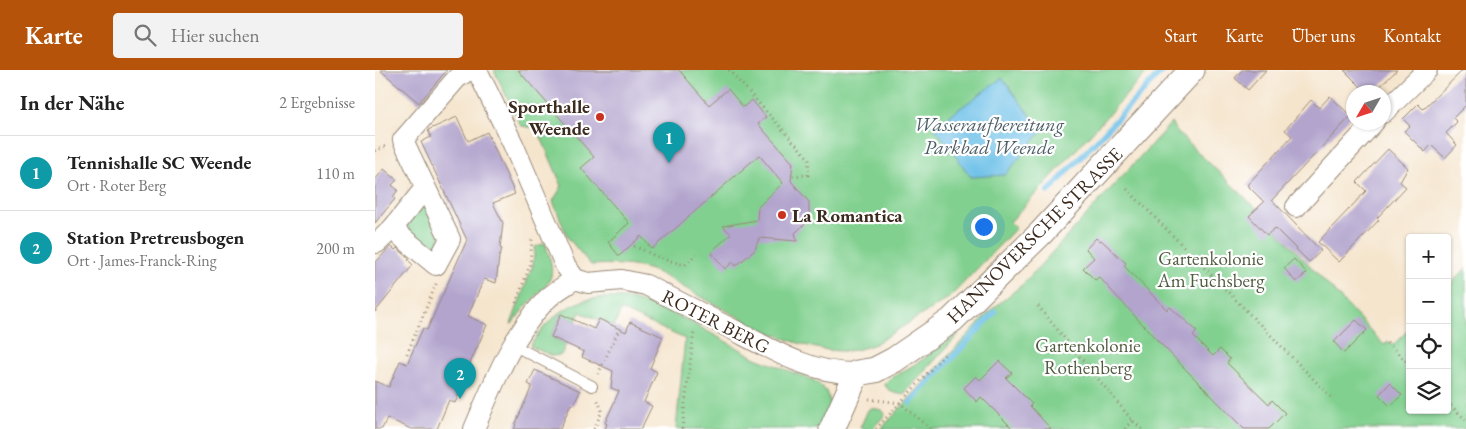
<!DOCTYPE html>
<html lang="de">
<head>
<meta charset="utf-8">
<style>
  body { margin:0; font-family:"EB Garamond",serif; background:#f2f2f2; color:#222 }
  .controls { position:absolute; right:15px; bottom:15px; display:grid; overflow:hidden; border-radius:5px; box-shadow:0 1px 4px #0004 }
  .controls button { width:45px; height:45px; display:grid; place-items:center; padding:0; border:0; border-bottom:1px solid #e0e0e0; background:#fff; color:#222; font:25px sans-serif }
  .compass { position:absolute; left:971px; top:15px; width:45px; height:45px; border-radius:50%; background:#fff; box-shadow:0 1px 4px #0004; rotate:231deg }
  .you { position:absolute; left:608px; top:156px; width:18px; height:18px; margin:-12px; border:4px solid #fff; border-radius:50%; background:#1a73e8; box-shadow:0 0 0 8px #1a73e833 }
  .badge { display:grid; place-items:center; width:32px; height:32px; border-radius:50%; background:#b45309; color:#fff; font-size:16px; font-weight:700 }
  .pin { position:absolute; translate:-50% -41px; filter:drop-shadow(0 1px 2px #0008) }
  .pin::after { content:''; position:absolute; top:26px; width:18px; height:15px; background:inherit; clip-path:polygon(0 0,100% 0,50% 100%) }
  .list { margin:0; padding:0; list-style:none }
  h2 { display:flex; justify-content:space-between; align-items:center; height:65px; margin:0; padding:0 20px; font-size:21px }
  h2 small { font-size:16px; font-weight:400; color:#767676 }
  .list li { display:grid; grid-template-columns:32px 1fr auto; gap:15px; align-items:center; box-sizing:border-box; height:75px; padding:0 20px; border-top:1px solid #e0e0e0 }
  .list b { display:block; font-size:19px; white-space:nowrap }
  .list p { margin:0; font-size:16px; white-space:nowrap; color:#767676 }
  .list em { font-size:16px; font-style:normal; color:#767676 }
  .icon { flex:none; width:28px; height:28px; fill:none; stroke:currentColor; stroke-width:2; stroke-linecap:round; stroke-linejoin:round }
  .map { position:relative; flex:none; width:1091px; height:359px; overflow:hidden }
  header { display:flex; align-items:center; gap:30px; box-sizing:border-box; height:70px; padding:0 25px; background:#b45309; color:#fff }
  header strong { font-size:24px }
  nav { display:flex; gap:28px; margin-inline-start:auto; font-size:18px }
  .search { width:350px; height:45px; background:#f2f2f2; display:flex; align-items:center; gap:12px; box-sizing:border-box; padding:0 18px; border-radius:5px; color:#767676; font-size:19px }
  main { display:flex }
  aside { flex:1; background:#fff }
  .map>svg:first-child { display:block }
  .green { fill:#81d08f; stroke:#5e7d56 }
  .water { fill:#6cc0e8; stroke:#547583 }
  .lines { fill:none; stroke-linecap:round; stroke-linejoin:round }
  .stream { stroke:#6cc0e8; stroke-width:5.5 }
  .building { fill:#b2a4cd }
  .service-casing { stroke:#988876; stroke-width:12 }
  .minor-casing { stroke:#988876; stroke-width:22 }
  .tertiary-casing { stroke:#988876; stroke-width:27 }
  .path { stroke:#988876; stroke-width:3; stroke-dasharray:1 4; stroke-linecap:butt }
  .service { stroke:#fff; stroke-width:10 }
  .minor { stroke:#fff; stroke-width:20 }
  .tertiary { stroke:#fff; stroke-width:25 }
  .poi-dot { fill:#c8321e; stroke:#fff; stroke-width:2 }
  .labels { text-anchor:middle; stroke-width:4.5; stroke-linejoin:round; paint-order:stroke }
  .poi-label { font-size:19px; font-weight:bold; fill:#3b2a1e; stroke:#fff; text-anchor:end }
  .street-label { font-size:19px; fill:#3b2a1e; stroke:#fff }
  .park-label { font-size:19px; fill:#505c40; stroke:#fff }
  .water-label { font-size:20px; font-style:italic; fill:#4c5e65; stroke:#fff }
</style>
</head>
<body>
<header>
<strong>Karte</strong>
<div class="search"><svg class="icon" aria-label="search" viewBox="0 0 24 24"><circle cx="10" cy="10" r="6"/><path d="M15 15l6 6"/></svg>Hier suchen</div>
<nav><a>Start</a><a>Karte</a><a>Über uns</a><a>Kontakt</a></nav>
</header>
<main>
<aside>
<h2>In der Nähe<small>2 Ergebnisse</small></h2>
<ul class="list">
<li><span class="badge" style="background:#0f9aa8">1</span><div><b>Tennishalle SC Weende</b><p>Ort · Roter Berg</p></div><em>110 m</em></li>
<li><span class="badge" style="background:#0f9aa8">2</span><div><b>Station Pretreusbogen</b><p>Ort · James-Franck-Ring</p></div><em>200 m</em></li>
</ul>
</aside>
<div class="map">
<svg width="1091" height="359" viewBox="0 0 1091 359">
  <rect width="100%" height="100%" fill="#fff"/>
  <filter id="ink" filterUnits="userSpaceOnUse"><feTurbulence type="fractalNoise" baseFrequency=".02" numOctaves="2"/><feDisplacementMap in="SourceGraphic" scale="10" xChannelSelector="R" yChannelSelector="G"/><feConvolveMatrix kernelMatrix="1 2 1 2 8 2 1 2 1" color-interpolation-filters="sRGB"/></filter>
  <filter id="wash" filterUnits="userSpaceOnUse"><feTurbulence type="fractalNoise" baseFrequency=".0096" numOctaves="4" result="noise"/><feDisplacementMap in="SourceGraphic" scale="20" xChannelSelector="R" yChannelSelector="G"/><feGaussianBlur stdDeviation="1.12" result="paint"/><feColorMatrix in="noise" values="0 0 0 0 0 0 0 0 0 0 0 0 0 0 0 0 0 1.4 0 .05"/><feComposite in="paint" operator="in"/></filter>
  <g filter="url(#wash)">
    <rect width="100%" height="100%" fill="#f5e5cd"/>
    <g class="green">
      <path d="M119,0h655l-139,152 6,6 -66,69 -75,47c-10,4 -21,7 -33,7 -50,0 -114,-40 -157,-63 -11,-6 -23,-14 -34,-18 -19,-6 -41,-6 -60,-5l-23,-27 -15,-37 9,-15 -25,-58 -16,-2z"/>
      <path d="M796,53l6,9 80,77 127,136 4,-4 5,4 17,-17v82h37v-122l19,-20v161h-585l110,-119 32,-26z"/>
      <path d="M47,137l4,1 14,23v11l-9,7 -24,-19 1,-6z"/>
      <path d="M170,173c13,36 7,37 -18,62 -6,6 -10,13 -15,19h-1l22,-59 2,-18z"/>
      <path d="M251,228l26,7 35,15 69,38 59,23 11,10 6,17 -11,21h-145l9,-90 -64,-29 -7,16 -34,-14 -4,9 -15,-6 -10,22 15,7 -5,11 -9,1 -22,-10c14,-22 34,-42 61,-47 11,-2 24,-1 35,-1z"/>
      <path d="M583,263l1,1 -55,60c-10,0 -14,-1 -20,-10l4,-4 34,-20z"/>
      <path d="M496,338l11,2 3,4 -1,2 -12,13 -12,-1 8,-18z"/>
    </g>
    <path class="water" d="M627,8l40,53 -37,44 -34,2 -37,-50z"/>
    <g class="lines">
      <g class="stream">
        <path d="M673,122l115,-122"/>
        <path d="M535,333l85,-91"/>
      </g>
    </g>
    <g id="blocks">
      <g class="building">
        <path d="M5,0h67l-28,33z"/>
        <path d="M143,0h161l30,35 19,-16 15,18 9,-7 14,17 -8,7 35,39 -2,18 18,21v18l-14,13 2,8 -38,-3 -4,12 -19,16 -3,-4 -8,7 -14,-17 20,-18 -8,-8 34,-6 1,-13 25,-24 -24,-28 -107,94 -11,-13 -22,20 -11,-14 21,-19 -48,-55 13,-11z"/>
        <path d="M867,0h24l-18,20 -13,-12z"/>
        <path d="M969,0h53l-23,22h-8z"/>
        <path d="M1088,0h3v35l-13,13 4,4 -11,11 11,12 -12,13 -14,-13 -6,7 -21,-21 6,-5 -7,-7 15,-15 5,5z"/>
        <path d="M955,26l21,20 -79,84 49,51 -12,11 -34,-34 -8,7 -18,-19 15,-14 -17,-17 45,-49 -7,-6 26,-30 8,8z"/>
        <path d="M82,47l11,24 19,-9 28,62 -22,9 10,20 -3,25 2,1 -3,8 -3,26 -12,-4 -16,37 19,9 -28,63 2,1 -6,14 -6,-3 -12,29h-26l-24,-11 -5,11h-7v-48l14,6 11,-26 7,3 16,-36 4,2 40,-90 -46,-98 10,-5 -3,-7z"/>
        <path d="M1013,79l20,19 -8,14 6,5 -29,31 2,2 -40,42 -21,-20 48,-51 -9,-9z"/>
        <path d="M9,99l13,11 -5,5 6,5 -5,7 2,2 -20,24v-43z"/>
        <path d="M721,168l3,3 2,-1 25,23 -2,3 43,44 3,-3 27,24 -4,5 20,20 7,-7 10,10 -3,4 42,41 3,-4 13,13 -16,16h-25l-87,-89 -58,-63 -4,3 -12,-12 11,-10 -8,-9z"/>
        <path d="M16,176l4,4 2,-2 13,11 -2,1 5,5 -38,47v-49z"/>
        <path d="M919,189l13,14 -11,9 -12,-14z"/>
        <path d="M186,244l33,15 5,-10 27,13 4,-10 33,15 -13,31 7,4 -13,30 8,4 -11,23h-36l2,-5 -2,-1 14,-32 -8,-3 2,-17 -31,-14 2,-5 -33,-15z"/>
        <path d="M981,250l11,10 -23,23 -10,-11z"/>
        <path d="M624,291l13,12 -6,5 26,26 -2,2 21,23h-38l-32,-32 -4,5 -13,-14 12,-12 4,4z"/>
        <path d="M160,300l45,21 -6,14 -3,-1 -11,25h-46l2,-4h-1l17,-39 -4,-2z"/>
        <path d="M1015,313l12,12 -12,11 -11,-11z"/>
      </g>
    </g>
  </g>
  <g filter="url(#ink)">
    <use href="#blocks" fill-opacity="0" stroke="#988876" stroke-width="1"/>
    <g class="lines">
      <g class="service-casing">
        <path id="service" d="M138,275l79,41"/>
      </g>
      <g class="minor-casing">
        <g id="minor">
          <path d="M102,0l36,74 52,121 10,14"/>
          <path d="M1008,43l44,-43"/>
          <path d="M50,118l-33,41 44,36 14,-26 -47,-99 54,-62 12,-8"/>
          <path d="M921,137l78,-85"/>
          <path d="M2,173l15,-14"/>
          <path d="M200,209l13,4 34,-3 24,5c27,14 55,28 82,42 39,20 84,48 129,46"/>
          <path d="M99,359c19,-44 37,-92 70,-127 8,-9 21,-16 31,-23"/>
        </g>
      </g>
      <g class="tertiary-casing">
        <path id="tertiary" d="M457,359l25,-56 18,-3 19,-10 58,-40 89,-87 151,-163"/>
      </g>
      <g class="path">
        <path d="M354,0l80,89 -1,16 -16,1"/>
        <path d="M0,81l11,-5"/>
        <path d="M752,119l206,210"/>
        <path d="M259,176l28,13 23,6 11,-11"/>
        <path d="M141,233l14,-38 2,-26"/>
        <path d="M663,236l94,114 10,9"/>
        <path d="M1012,273l23,22"/>
        <path d="M32,284l30,-72"/>
        <path d="M223,304l20,-42"/>
        <path d="M494,329l31,4 31,26"/>
        <path d="M1072,332l19,18"/>
        <path d="M219,359l8,-18 -5,-13"/>
        <path d="M307,359l12,-98"/>
        <path d="M501,359l71,-77"/>
        <path d="M750,359l7,-9"/>
      </g>
      <use href="#service" class="service"/>
      <use href="#minor" class="minor"/>
      <use href="#tertiary" class="tertiary"/>
    </g>
  </g>
  <g class="poi-dot">
    <circle cx="225" cy="47" r="5"/>
    <circle cx="407" cy="145" r="5"/>
  </g>
  <g class="labels">
    <g class="poi-label">
      <text x="215" y="43">Sporthalle<tspan x="215" dy="22">Weende</tspan></text>
      <text x="417" y="152" text-anchor="start">La Romantica</text>
    </g>
    <g class="street-label">
      <text transform="translate(659 165) rotate(-45)" y="7">HANNOVERSCHE STRASSE</text>
      <text transform="translate(341 251) rotate(27)" y="7">ROTER BERG</text>
    </g>
    <g class="park-label">
      <text x="836" y="195">Gartenkolonie<tspan x="836" dy="22">Am Fuchsberg</tspan></text>
      <text x="713" y="282">Gartenkolonie<tspan x="713" dy="22">Rothenberg</tspan></text>
    </g>
    <g class="water-label">
      <text x="614" y="61">Wasseraufbereitung<tspan x="614" dy="23">Parkbad Weende</tspan></text>
    </g>
  </g>
</svg>
<div class="controls">
<button>+</button>
<button>−</button>
<button><svg class="icon" aria-label="locate" viewBox="0 0 24 24"><circle cx="12" cy="12" r="6"/><path d="M12 2v4M12 18v4M2 12h4M18 12h4"/></svg></button>
<button><svg class="icon" aria-label="layers" viewBox="0 0 24 24"><path d="M12 4l9 5-9 5-9-5zM3 14l9 5 9-5"/></svg></button>
</div>
<svg class="compass" viewBox="-18 -18 36 36"><path d="M0-13l5 13h-10z" fill="#e53935"/><path d="M0 13l5-13h-10z" fill="#767676"/></svg>
<div class="you"></div>
<div class="pin badge" style="left:294px;top:93px;background:#0f9aa8">1</div>
<div class="pin badge" style="left:85px;top:329px;background:#0f9aa8">2</div>
</div>
</main>
</body>
</html>
